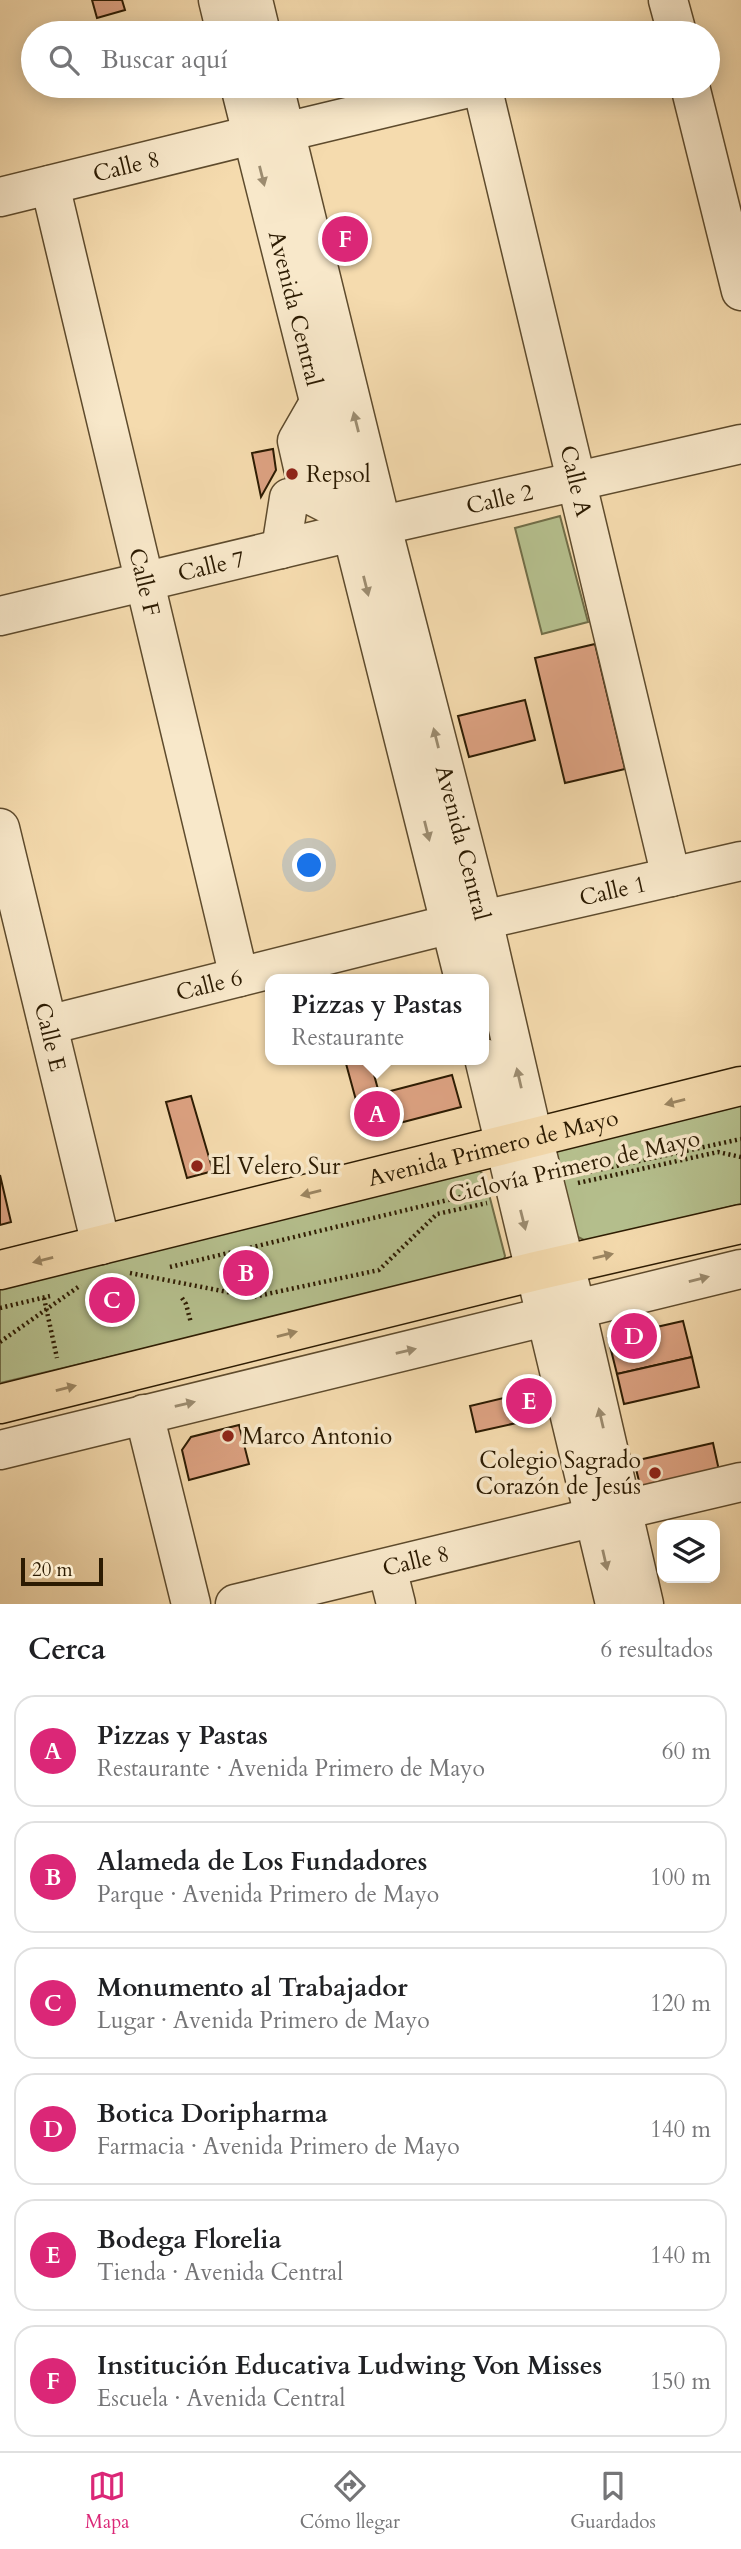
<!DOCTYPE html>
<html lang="es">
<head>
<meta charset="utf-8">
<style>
  body { margin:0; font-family:Cardo,serif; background:#f6f6f6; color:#202124 }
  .controls { position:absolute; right:21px; bottom:21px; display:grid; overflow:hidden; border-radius:14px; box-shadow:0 4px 18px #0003 }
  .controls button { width:63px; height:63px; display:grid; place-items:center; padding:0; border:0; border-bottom:2px solid #e0e0e0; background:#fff; color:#202124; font:35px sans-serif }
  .scale { position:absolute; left:21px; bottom:18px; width:82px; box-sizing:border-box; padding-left:7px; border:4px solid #2c1b02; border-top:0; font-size:19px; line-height:24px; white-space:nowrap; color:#2c1b02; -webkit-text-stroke:5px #f8e8ca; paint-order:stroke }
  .you { position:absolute; left:310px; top:866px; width:24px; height:24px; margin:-18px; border:5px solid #fff; border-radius:50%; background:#1a73e8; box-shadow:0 0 0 10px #1a73e833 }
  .badge { display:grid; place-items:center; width:46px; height:46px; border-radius:50%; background:#db2777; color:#fff; font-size:23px; font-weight:700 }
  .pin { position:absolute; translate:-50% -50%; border:4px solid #fff; box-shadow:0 2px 7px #0006 }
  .popup { position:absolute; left:265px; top:974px; width:224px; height:91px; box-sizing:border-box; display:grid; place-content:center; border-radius:14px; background:#fff; filter:drop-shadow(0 2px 5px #0005); font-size:23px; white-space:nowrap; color:#757577 }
  .popup b { font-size:26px; color:#202124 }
  .popup::after { content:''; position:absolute; left:50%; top:100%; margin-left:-14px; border:14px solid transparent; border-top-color:#fff }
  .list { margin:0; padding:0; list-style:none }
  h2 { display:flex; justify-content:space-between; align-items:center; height:91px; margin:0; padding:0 28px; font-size:30px }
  h2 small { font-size:23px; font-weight:400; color:#757577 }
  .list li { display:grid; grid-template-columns:46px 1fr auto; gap:21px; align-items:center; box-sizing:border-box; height:112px; margin:0 14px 14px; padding:0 14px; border:2px solid #e0e0e0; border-radius:21px }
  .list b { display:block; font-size:26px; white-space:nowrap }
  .list p { margin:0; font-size:23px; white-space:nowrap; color:#757577 }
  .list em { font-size:23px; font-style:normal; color:#757577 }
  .icon { flex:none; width:38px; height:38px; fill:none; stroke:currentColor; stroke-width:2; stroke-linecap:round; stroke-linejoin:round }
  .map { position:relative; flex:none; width:741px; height:1604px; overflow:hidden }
  .search { position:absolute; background:#fff; box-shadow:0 4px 18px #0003; left:21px; right:21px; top:21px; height:77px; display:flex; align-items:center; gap:18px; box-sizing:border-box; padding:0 24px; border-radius:38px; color:#757577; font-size:26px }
  .sheet { height:847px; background:#fff }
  nav { display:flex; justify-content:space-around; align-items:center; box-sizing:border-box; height:98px; border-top:2px solid #e0e0e0; background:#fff; font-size:19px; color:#757577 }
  nav a { display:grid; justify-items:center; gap:4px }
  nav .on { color:#db2777 }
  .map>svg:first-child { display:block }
  .green { fill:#b6c18f; stroke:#716e48; stroke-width:2 }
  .building { fill:#dda282; stroke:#2c1b02; stroke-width:2 }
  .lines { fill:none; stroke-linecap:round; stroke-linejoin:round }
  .minor-casing { stroke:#5e4b2d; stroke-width:41 }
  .major-casing { stroke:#2c1b02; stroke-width:41 }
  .path { stroke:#2c1b02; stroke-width:4.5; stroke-dasharray:2 3.5; stroke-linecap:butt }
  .minor { stroke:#f8e8ca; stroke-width:38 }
  .major { stroke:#f5dbae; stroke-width:38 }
  .oneway { fill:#9c8c70 }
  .oneway2 { fill:#9b8561 }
  .poi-dot { fill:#8f2418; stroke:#f8e8ca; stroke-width:2.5 }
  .labels { text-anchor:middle; stroke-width:7; stroke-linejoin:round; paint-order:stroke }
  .street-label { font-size:23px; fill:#2c1b02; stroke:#f8e8ca }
  .poi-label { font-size:23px; fill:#2c1b02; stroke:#f8e8ca; text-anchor:start }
</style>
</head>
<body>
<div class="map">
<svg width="741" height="1604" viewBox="0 0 741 1604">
  <rect width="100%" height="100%" fill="#f5dbae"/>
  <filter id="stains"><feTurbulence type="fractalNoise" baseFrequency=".00286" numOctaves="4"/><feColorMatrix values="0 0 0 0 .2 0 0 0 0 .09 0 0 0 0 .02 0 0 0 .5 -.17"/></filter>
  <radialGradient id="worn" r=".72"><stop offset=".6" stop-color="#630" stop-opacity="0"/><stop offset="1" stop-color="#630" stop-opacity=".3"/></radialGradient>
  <g class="green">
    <path d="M560,516l28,106 -46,12 -27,-106z"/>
    <path d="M741,1101v103l-144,35 -13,1 -12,-6 -21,-76 7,-10z"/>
    <path d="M475,1167l9,8 21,81 -3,8 -502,119v-105z"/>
  </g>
  <g class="building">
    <path d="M92,0h30l3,10 -28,8z"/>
    <path d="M273,449l3,21 -15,27 -9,-44z"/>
    <path d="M595,644l30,125 -60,14 -30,-125z"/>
    <path d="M525,700l10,40 -66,17 -11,-41z"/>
    <path d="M345,1060h25l18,66 -23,7z"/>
    <path d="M452,1075l9,32 -73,19 -9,-32z"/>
    <path d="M191,1096l22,75 -26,7 -21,-76z"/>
    <path d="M0,1175l11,47 -11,3z"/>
    <path d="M683,1321l9,36 -75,17 -9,-36z"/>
    <path d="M692,1357l7,30 -75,17 -7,-30z"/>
    <path d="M533,1391l6,27 -63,14 -6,-26z"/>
    <path d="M239,1425l10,39 -60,16 -7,-30 9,-13z"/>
    <path d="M713,1443l7,32 -78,18 -8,-32z"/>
  </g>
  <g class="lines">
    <g class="minor-casing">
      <g id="minor">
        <path d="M218,0l8,33"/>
        <path d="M253,0l8,33"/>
        <path d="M668,0l9,33"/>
        <path id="s1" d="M240,86l224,893"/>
        <path id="s2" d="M274,86l108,441 101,393 50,217 43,172 68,295"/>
        <path id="s3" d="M482,86l189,791"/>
        <path d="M690,86l51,205"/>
        <path d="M285,132l192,-46"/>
        <path id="s4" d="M50,185l189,792"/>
        <path id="s5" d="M0,197l252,-62"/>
        <path d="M320,401l-23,40 12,53 39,20"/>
        <path d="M281,549l8,-51 20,-4"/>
        <path id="s6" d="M0,616l352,-84 389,-88"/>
        <path id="s7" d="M0,828l101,417"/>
        <path id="s8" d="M483,920l258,-59"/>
        <path id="s9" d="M48,1025l403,-101"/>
        <path d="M484,1058l131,546"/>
        <path d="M144,1414l47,190"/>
        <path d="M0,1450l741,-181"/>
        <path d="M622,1510l119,-28"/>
        <path d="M387,1568l9,36"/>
        <path id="s10" d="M235,1604l360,-87"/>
      </g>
    </g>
    <g class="major-casing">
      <g id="major">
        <path id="s11" d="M0,1270l741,-184"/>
        <path d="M0,1404l536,-133 205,-47"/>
      </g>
    </g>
    <g class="path">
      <path d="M579,1174l162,-35"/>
      <path d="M578,1183l140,-31 23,5"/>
      <path d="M170,1267l311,-75"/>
      <path d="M130,1273l123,24 126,-27 58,-56 50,-11"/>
      <path d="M44,1298l13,60"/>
      <path d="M182,1298l4,6 5,19"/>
      <path d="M0,1308l50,-12"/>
      <path d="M0,1342l81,-57"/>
    </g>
    <use href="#minor" class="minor"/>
    <use href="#major" class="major"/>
  </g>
  <defs><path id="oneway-solid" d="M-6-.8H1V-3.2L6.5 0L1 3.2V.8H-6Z" transform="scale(1.75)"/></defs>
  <g class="oneway">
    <use href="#oneway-solid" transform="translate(262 176) rotate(76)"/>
    <use href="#oneway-solid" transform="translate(356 422) rotate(-104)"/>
    <use href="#oneway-solid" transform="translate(366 586) rotate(76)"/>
    <use href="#oneway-solid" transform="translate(436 738) rotate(-104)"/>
    <use href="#oneway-solid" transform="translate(427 831) rotate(76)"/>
    <use href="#oneway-solid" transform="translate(519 1078) rotate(-103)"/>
    <use href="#oneway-solid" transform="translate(523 1220) rotate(76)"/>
    <use href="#oneway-solid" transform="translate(699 1279) rotate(-14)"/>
    <use href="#oneway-solid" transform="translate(406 1351) rotate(-13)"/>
    <use href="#oneway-solid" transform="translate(185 1404) rotate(-13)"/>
    <use href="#oneway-solid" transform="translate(601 1418) rotate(-103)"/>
    <use href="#oneway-solid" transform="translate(605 1560) rotate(77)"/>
  </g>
  <g class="oneway2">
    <use href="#oneway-solid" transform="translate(675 1102) rotate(166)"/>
    <use href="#oneway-solid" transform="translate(311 1193) rotate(166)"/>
    <use href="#oneway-solid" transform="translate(603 1256) rotate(-13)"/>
    <use href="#oneway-solid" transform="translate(43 1260) rotate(166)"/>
    <use href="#oneway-solid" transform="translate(287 1334) rotate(-14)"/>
    <use href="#oneway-solid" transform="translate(66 1388) rotate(-14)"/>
  </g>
  <g class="poi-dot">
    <circle cx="292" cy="474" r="7"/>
    <circle cx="197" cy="1166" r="7"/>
    <circle cx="228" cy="1436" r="7"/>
    <circle cx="655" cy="1473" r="7"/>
  </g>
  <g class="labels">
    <g class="street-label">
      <text dy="8" stroke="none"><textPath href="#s5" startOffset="130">Calle 8</textPath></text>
      <text dy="8" stroke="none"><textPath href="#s1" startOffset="229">Avenida Central</textPath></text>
      <text dy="8" stroke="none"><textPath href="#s3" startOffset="406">Calle A</textPath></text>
      <text dy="8" stroke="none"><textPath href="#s6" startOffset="513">Calle 2</textPath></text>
      <text dy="8" stroke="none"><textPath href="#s6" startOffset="217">Calle 7</textPath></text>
      <text dy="8" stroke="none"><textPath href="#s4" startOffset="408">Calle F</textPath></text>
      <text dy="8" stroke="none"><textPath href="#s2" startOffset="780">Avenida Central</textPath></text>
      <text dy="8" stroke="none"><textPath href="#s8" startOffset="133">Calle 1</textPath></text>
      <text dy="8" stroke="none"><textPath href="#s9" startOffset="166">Calle 6</textPath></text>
      <text dy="8" stroke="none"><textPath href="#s7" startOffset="215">Calle E</textPath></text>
      <text dy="8" stroke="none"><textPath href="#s11" startOffset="508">Avenida Primero de Mayo</textPath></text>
      <text transform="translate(574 1166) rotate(-13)" y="8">Ciclovía Primero de Mayo</text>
      <text dy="8" stroke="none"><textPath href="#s10" startOffset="186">Calle 8</textPath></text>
    </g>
    <g class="poi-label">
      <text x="306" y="482">Repsol</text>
      <text x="211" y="1174">El Velero Sur</text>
      <text x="242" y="1444">Marco Antonio</text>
      <text x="641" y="1468" text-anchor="end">Colegio Sagrado<tspan x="641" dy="26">Corazón de Jesús</tspan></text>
    </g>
  </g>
  <rect width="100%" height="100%" filter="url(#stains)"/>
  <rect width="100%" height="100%" fill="url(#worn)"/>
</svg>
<div class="controls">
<button><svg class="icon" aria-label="layers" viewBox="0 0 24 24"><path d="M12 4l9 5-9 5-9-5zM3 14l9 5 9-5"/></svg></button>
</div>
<div class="scale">20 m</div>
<div class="you"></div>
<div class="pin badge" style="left:377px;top:1114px">A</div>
<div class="popup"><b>Pizzas y Pastas</b>Restaurante</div>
<div class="pin badge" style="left:246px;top:1273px">B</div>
<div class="pin badge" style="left:112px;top:1300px">C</div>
<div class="pin badge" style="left:634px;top:1336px">D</div>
<div class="pin badge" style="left:529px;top:1401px">E</div>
<div class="pin badge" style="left:345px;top:239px">F</div>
<div class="search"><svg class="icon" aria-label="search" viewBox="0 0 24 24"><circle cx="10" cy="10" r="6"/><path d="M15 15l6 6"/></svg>Buscar aquí</div>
</div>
<section class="sheet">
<h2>Cerca<small>6 resultados</small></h2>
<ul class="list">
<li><span class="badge">A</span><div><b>Pizzas y Pastas</b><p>Restaurante · Avenida Primero de Mayo</p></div><em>60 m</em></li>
<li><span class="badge">B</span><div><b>Alameda de Los Fundadores</b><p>Parque · Avenida Primero de Mayo</p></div><em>100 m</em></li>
<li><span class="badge">C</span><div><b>Monumento al Trabajador</b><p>Lugar · Avenida Primero de Mayo</p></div><em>120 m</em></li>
<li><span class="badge">D</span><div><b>Botica Doripharma</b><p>Farmacia · Avenida Primero de Mayo</p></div><em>140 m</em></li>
<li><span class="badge">E</span><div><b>Bodega Florelia</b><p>Tienda · Avenida Central</p></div><em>140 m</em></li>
<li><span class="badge">F</span><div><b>Institución Educativa Ludwing Von Misses</b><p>Escuela · Avenida Central</p></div><em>150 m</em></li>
</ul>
</section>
<nav>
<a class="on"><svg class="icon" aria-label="map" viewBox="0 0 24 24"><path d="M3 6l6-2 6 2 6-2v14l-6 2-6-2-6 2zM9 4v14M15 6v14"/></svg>Mapa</a>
<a><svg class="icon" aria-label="directions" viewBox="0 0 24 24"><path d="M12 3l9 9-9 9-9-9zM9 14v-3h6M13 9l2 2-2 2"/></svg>Cómo llegar</a>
<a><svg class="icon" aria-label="saved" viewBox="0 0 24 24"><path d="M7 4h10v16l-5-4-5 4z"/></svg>Guardados</a>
</nav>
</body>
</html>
